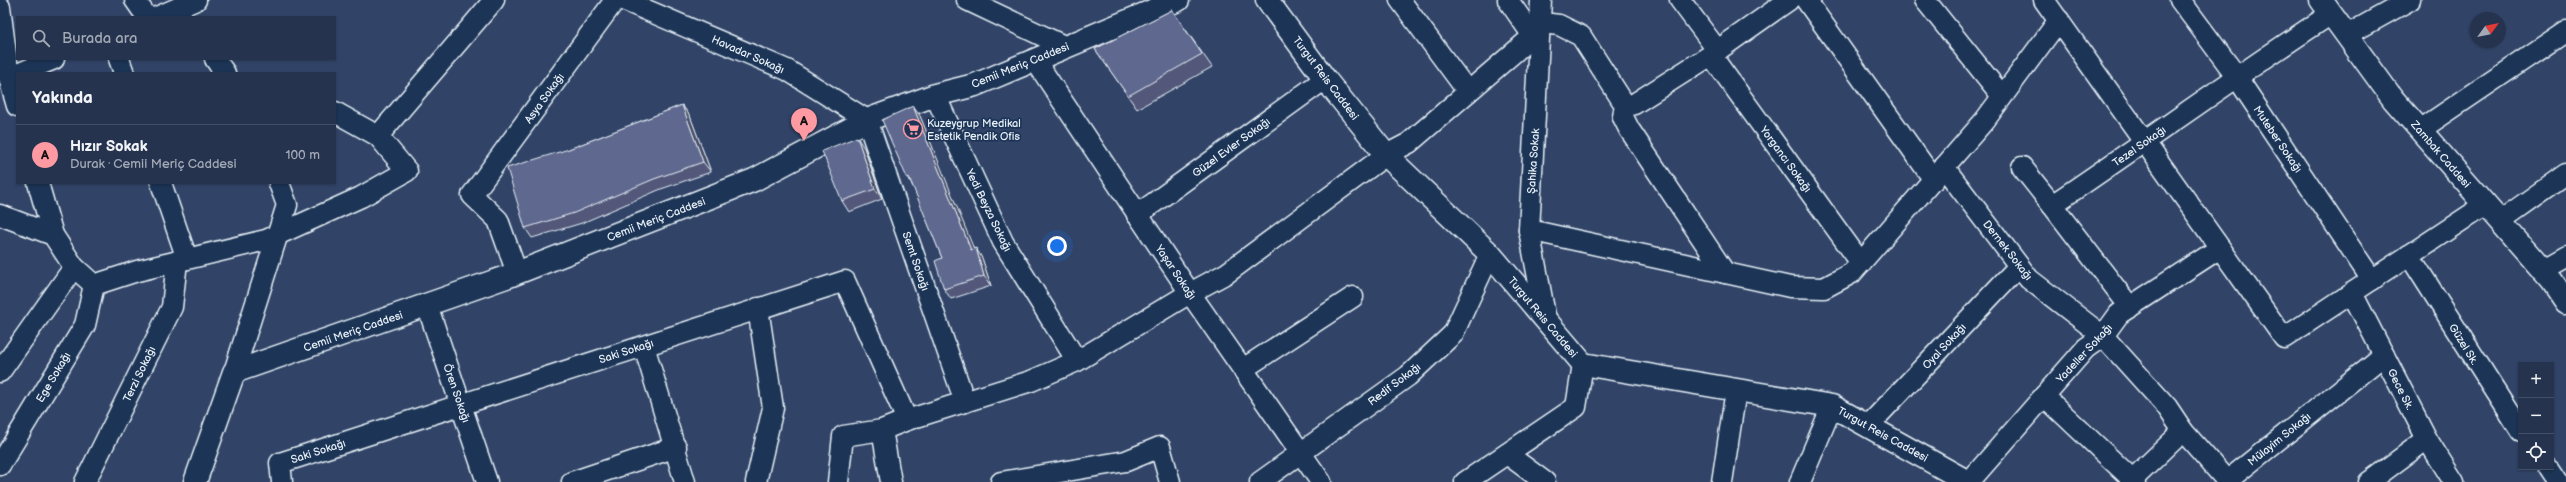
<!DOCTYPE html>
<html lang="tr">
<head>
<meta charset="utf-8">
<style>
  body { margin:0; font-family:"Balsamiq Sans",sans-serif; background:#2d3b55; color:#f1f3f6 }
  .controls { position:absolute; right:12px; bottom:12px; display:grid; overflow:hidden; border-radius:0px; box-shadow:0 1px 3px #0004 }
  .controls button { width:36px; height:36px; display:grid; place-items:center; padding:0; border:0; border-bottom:1px solid #424e66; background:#25334e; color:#f1f3f6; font:20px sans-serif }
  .compass { position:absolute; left:2470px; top:12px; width:36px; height:36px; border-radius:50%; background:#25334e; box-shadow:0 1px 3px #0004; rotate:57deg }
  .you { position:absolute; left:1057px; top:246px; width:14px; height:14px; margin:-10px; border:3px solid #fff; border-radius:50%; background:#1a73e8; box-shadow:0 0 0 6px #1a73e833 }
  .badge { display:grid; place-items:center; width:26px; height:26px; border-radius:50%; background:#ff9aa2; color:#111; font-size:13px; font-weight:700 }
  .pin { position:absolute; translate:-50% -33px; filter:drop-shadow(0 1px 2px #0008) }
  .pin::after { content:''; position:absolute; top:21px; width:14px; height:12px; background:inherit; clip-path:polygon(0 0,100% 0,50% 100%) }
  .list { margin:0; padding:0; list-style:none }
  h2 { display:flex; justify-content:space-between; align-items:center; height:52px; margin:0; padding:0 16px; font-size:17px }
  h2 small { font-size:13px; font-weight:400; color:#a3aab6 }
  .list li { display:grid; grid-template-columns:26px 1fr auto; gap:12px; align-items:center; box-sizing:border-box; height:60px; padding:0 16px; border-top:1px solid #424e66 }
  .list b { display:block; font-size:15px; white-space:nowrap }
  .list p { margin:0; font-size:13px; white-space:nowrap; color:#a3aab6 }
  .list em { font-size:13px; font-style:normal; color:#a3aab6 }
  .icon { flex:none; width:22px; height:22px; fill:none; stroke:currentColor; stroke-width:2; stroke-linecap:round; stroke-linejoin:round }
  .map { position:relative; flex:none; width:2566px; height:482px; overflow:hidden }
  .search { position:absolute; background:#25334e; box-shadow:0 1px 3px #0004; left:16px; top:16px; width:320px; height:44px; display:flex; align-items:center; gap:10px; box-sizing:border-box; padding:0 14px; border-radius:0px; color:#a3aab6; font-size:15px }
  .panel { position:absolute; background:#25334e; box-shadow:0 1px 3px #0004; left:16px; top:72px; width:320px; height:112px; border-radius:0px }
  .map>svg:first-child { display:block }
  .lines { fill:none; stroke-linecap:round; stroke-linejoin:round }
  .minor-casing { stroke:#e8f1f8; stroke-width:23 }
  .tertiary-casing { stroke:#e8f1f8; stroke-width:25 }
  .minor { stroke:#1d3557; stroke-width:20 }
  .tertiary { stroke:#1d3557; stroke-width:22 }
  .wall { fill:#52597a; stroke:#e8f1f8 }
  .shaded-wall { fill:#424863; stroke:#e8f1f8 }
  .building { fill:#5f678e; stroke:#e8f1f8 }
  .labels { text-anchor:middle; stroke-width:3.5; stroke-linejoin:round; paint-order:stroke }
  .street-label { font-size:11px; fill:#e8f1f8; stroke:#1d3557 }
  .poi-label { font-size:11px; fill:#e8f1f8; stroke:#1d3557; text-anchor:start }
</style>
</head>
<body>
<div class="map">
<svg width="2566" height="482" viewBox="0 0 2566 482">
  <rect width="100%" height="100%" fill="#314468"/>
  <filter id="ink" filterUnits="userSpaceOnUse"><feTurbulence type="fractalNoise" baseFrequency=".025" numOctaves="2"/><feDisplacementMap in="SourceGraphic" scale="8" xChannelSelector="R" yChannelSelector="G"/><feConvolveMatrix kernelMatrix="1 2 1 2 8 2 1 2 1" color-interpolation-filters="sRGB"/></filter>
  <g filter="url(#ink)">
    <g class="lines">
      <g class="minor-casing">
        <g id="minor">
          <path d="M135,0l12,17"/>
          <path d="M623,0l164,70 80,50 98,282"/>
          <path d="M967,0l99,47"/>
          <path d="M1400,0l68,92"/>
          <path d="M1508,0l25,36"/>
          <path d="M1541,0l-12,230 17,90"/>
          <path d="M1680,0l38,51"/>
          <path d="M1806,0l128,180"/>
          <path d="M1925,0l77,96"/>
          <path d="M2044,0l240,338 201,-133"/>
          <path d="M2180,0l52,70 140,210"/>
          <path d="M0,7l9,71 8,28"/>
          <path d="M157,17l39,-17"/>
          <path d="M2347,35l63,-35"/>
          <path d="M1711,55l150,208"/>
          <path d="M119,59l5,14"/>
          <path d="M215,59l10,14"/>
          <path d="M1035,60l155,233 131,189"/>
          <path d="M20,73l34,-14"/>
          <path d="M935,95l68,147 74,119"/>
          <path d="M1625,105l-2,12 6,12 96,144"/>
          <path d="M2420,130l146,-99"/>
          <path d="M378,136l116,-136"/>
          <path d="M1944,167l85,112 74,57 64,71 16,24 -53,51"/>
          <path d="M2022,167l30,38"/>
          <path d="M38,183l15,52"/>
          <path d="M161,183l26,76"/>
          <path d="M0,215l53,20 21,32 20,18 43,-14 129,-31 95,-43 46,-26 -29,-35 -43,-24"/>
          <path d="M1137,215l188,-136"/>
          <path d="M2500,221l66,-47"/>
          <path d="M1529,230l261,57 34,1 28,-15 133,-153 74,-100"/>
          <path d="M2409,255l112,176"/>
          <path d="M2543,270l23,-13"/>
          <path d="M517,273l-19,-53 -26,-25 143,-195"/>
          <path d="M2352,293l75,146 27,43"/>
          <path d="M427,305l60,177"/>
          <path d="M2130,307l-78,-102c94,-63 185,-130 279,-191"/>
          <path d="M644,346l41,136"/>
          <path d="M1243,369l110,-72"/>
          <path d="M0,372l74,-105"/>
          <path d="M234,372l53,-167 -8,-22"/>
          <path d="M2044,396l91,86"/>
          <path d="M1868,426l151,-160"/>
          <path d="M882,430l9,52"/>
          <path d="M2183,431l44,50 157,-126"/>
          <path d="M1507,454l38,28"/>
          <path d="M0,465l85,-140 9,-40"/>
          <path d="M2547,467l10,15"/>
          <path d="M85,482l87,-175 5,-46"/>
          <path d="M282,482l-2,-19 565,-182 62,139"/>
          <path d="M572,482l104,-35"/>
          <path d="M756,482l17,-74 -15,-100"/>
          <path d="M838,482l5,-46 39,-6 25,-10 124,-39 46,-20 113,-68 37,-20 159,-118 23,-12 124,-107 9,-13 17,2 22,11 44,69 9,-1 77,-49 78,-55"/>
          <path d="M1001,482l125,-21 34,-14 10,35"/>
          <path d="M1260,482l148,-106 45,-42 37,-80"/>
          <path d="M1465,482l111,-75 7,-43"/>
          <path d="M1722,482l14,-92"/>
          <path d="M1800,482l32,-76"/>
          <path d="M1969,482l117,-134 17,-12 16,-22 101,-66"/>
          <path d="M2369,482l58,-43"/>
        </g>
      </g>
      <g class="tertiary-casing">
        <g id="tertiary">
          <path d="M1267,0l58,79 61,76 104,99 93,110 249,42 136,76"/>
          <path d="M2321,0l72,99 159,182 14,21"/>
          <path d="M195,482l39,-110 275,-96 245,-96 113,-60 68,-25 40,-10 203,-85"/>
        </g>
      </g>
      <use href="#minor" class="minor"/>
      <use href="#tertiary" class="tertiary"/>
    </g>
    <g class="wall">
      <path d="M1172,10l40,57 -75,42 -42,-60z"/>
      <path d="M682,105l8,11 21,56 -50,17 -79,34 -50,15 -7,-10 44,-79z"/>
      <path d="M920,116l53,133 9,9 9,28 -40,13 -7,-10 -2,-31 -28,-70 -7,-10z"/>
      <path d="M864,148l18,51 -33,13 -7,-11z"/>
    </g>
    <g class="shaded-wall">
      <path d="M682,105l8,11 21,56 -8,-10z"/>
      <path d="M913,106l7,10 58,143 -7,-9z"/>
      <path d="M857,137l7,11 18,51 -7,-10z"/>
      <path d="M976,248l6,10 9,28 -7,-10z"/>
    </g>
    <g class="building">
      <path d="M1172,10l30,44 -74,42 -33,-47z"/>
      <path d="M682,105l21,57 -49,17 -80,34 -49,15 -18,-60 62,-19z"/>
      <path d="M913,106l58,144 5,-2 8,28 -40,13 -9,-28 7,-3 -33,-81 -2,1 -25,-58z"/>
      <path d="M857,137l18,52 -33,12 -20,-50z"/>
    </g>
  </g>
  <defs>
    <g id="supermarket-ring" transform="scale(1)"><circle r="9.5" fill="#1d3557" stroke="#ff9aa2" stroke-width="1.5"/><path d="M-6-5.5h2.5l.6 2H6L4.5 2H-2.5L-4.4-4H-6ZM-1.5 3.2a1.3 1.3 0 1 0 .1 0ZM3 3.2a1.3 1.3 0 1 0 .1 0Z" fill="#ff9aa2"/></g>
  </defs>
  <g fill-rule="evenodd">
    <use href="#supermarket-ring" x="913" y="129"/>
  </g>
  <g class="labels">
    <g class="street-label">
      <text transform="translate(748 54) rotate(24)" y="4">Havadar Sokağı</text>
      <text transform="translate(1020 65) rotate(-22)" y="4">Cemii Meriç Caddesi</text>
      <text transform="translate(1326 78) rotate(53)" y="4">Turgut Reis Caddesi</text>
      <text transform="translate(544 98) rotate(-54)" y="4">Asya Sokağı</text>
      <text transform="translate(2278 139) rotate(56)" y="4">Muteber Sokağı</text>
      <text transform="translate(2139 146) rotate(-35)" y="4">Tezel Sokağı</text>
      <text transform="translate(1231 147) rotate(-36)" y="4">Güzel Evler Sokağı</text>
      <text transform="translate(2441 154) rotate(49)" y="4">Zambak Caddesi</text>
      <text transform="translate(1786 159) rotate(54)" y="4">Yorgancı Sokağı</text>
      <text transform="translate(1533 161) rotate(-86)" y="4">Şahika Sokak</text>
      <text transform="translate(989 210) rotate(64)" y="4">Yedi Beyza Sokağı</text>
      <text transform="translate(656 219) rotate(-21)" y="4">Cemii Meriç Caddesi</text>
      <text transform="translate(2008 250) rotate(52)" y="4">Dernek Sokağı</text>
      <text transform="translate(916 261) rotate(71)" y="4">Semt Sokağı</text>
      <text transform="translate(1176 272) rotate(56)" y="4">Yaşar Sokağı</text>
      <text transform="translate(1543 317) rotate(50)" y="4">Turgut Reis Caddesi</text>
      <text transform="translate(353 331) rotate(-19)" y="4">Cemii Meriç Caddesi</text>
      <text transform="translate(2464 344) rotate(58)" y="4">Güzel Sk.</text>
      <text transform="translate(1944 346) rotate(-47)" y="4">Oyal Sokağı</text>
      <text transform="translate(626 351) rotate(-18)" y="4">Saki Sokağı</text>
      <text transform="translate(2084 353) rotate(-47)" y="4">Yadeller Sokağı</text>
      <text transform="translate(139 374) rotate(-64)" y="4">Terzi Sokağı</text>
      <text transform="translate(53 377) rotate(-59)" y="4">Ege Sokağı</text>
      <text transform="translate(1394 384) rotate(-37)" y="4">Redif Sokağı</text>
      <text transform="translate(2401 389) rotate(63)" y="4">Gece Sk.</text>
      <text transform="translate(457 393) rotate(71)" y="4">Ören Sokağı</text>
      <text transform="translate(1883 434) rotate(29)" y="4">Turgut Reis Caddesi</text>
      <text transform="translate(2279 439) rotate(-39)" y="4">Mülayim Sokağı</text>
      <text transform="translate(318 451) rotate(-18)" y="4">Saki Sokağı</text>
    </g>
    <g class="poi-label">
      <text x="927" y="127">Kuzeygrup Medikal<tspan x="927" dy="13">Estetik Pendik Ofis</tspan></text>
    </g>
  </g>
</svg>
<div class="controls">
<button>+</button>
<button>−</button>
<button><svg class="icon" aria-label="locate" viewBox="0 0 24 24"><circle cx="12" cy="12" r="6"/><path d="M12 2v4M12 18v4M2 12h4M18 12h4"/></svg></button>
</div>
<svg class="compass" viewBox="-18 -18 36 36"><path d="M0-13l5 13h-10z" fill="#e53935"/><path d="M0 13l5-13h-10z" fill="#a3aab6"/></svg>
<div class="you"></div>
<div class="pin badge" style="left:804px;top:141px">A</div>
<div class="search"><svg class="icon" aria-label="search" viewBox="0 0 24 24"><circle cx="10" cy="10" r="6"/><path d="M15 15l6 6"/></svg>Burada ara</div>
<section class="panel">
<h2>Yakında<small></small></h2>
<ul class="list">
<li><span class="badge">A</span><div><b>Hızır Sokak</b><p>Durak · Cemii Meriç Caddesi</p></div><em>100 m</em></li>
</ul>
</section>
</div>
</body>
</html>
